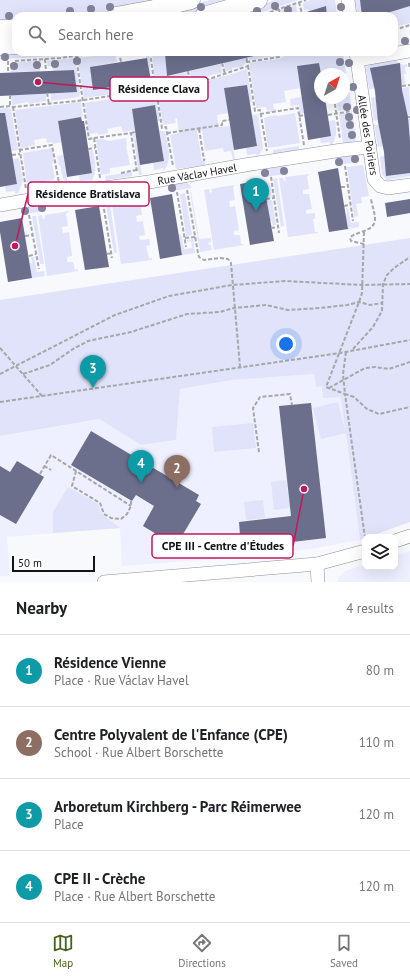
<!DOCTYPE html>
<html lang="en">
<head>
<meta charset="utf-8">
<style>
  body { margin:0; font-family:"PT Sans",sans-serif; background:#f6f6f6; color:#202124 }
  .controls { position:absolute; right:12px; bottom:12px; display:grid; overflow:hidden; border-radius:8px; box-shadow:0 4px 16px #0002 }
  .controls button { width:36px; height:36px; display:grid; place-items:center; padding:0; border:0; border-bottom:1px solid #e0e0e0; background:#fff; color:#202124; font:20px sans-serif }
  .compass { position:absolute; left:314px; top:68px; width:36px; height:36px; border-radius:50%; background:#fff; box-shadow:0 4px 16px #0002; rotate:39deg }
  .scale { position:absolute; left:12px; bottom:10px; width:83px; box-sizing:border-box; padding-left:4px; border:2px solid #131417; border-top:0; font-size:11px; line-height:14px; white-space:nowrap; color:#131417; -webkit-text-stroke:3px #fff; paint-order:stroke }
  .you { position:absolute; left:286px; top:344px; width:14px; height:14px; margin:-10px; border:3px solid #fff; border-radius:50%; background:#1a73e8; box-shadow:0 0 0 6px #1a73e833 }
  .badge { display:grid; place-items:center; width:26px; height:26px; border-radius:50%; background:#446319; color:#fff; font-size:13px; font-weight:700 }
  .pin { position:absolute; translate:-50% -33px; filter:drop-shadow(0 1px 2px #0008) }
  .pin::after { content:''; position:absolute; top:21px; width:14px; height:12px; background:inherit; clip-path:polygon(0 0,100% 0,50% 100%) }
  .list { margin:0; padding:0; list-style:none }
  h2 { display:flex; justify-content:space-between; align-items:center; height:52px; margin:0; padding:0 16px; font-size:17px }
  h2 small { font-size:13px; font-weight:400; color:#757577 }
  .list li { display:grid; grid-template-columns:26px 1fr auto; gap:12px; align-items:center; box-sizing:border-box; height:72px; padding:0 16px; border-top:1px solid #e0e0e0 }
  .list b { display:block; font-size:15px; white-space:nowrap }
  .list p { margin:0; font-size:13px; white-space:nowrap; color:#757577 }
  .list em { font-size:13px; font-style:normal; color:#757577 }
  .icon { flex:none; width:22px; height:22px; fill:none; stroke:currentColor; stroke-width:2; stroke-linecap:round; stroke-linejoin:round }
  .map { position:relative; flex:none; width:410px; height:582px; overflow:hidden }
  .search { position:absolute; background:#fff; box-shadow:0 4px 16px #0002; left:12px; right:12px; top:12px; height:44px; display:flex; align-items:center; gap:10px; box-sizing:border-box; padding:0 14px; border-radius:12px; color:#757577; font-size:15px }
  .sheet { height:340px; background:#fff }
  nav { display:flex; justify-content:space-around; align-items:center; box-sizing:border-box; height:56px; border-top:1px solid #e0e0e0; background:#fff; font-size:11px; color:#757577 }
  nav a { display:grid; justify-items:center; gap:2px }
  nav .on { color:#446319 }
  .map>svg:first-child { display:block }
  .built { fill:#eef0ff }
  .green { fill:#e0e3fa }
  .building { fill:#6c6f8c }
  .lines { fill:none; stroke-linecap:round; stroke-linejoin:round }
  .street-casing { stroke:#8e909a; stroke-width:14 }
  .secondary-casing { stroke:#8e909a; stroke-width:19 }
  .path { stroke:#a6a7aa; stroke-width:2; stroke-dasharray:4 2; stroke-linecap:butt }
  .street { stroke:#fff; stroke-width:13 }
  .secondary { stroke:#fff; stroke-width:18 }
  .tree { fill:#83839c }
  .labels { text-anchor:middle; stroke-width:3; stroke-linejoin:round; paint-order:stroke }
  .street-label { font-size:11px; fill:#131417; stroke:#fff }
  .leader { fill:none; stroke:#c2185b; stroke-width:1.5 }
  .callout-dot { fill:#c2185b; stroke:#fff; stroke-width:1.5 }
  .callout { fill:#fff; stroke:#c2185b; stroke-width:1.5 }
  .callout-label { font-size:12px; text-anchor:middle; font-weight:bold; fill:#131417 }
</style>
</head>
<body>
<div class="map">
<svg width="410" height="582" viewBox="0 0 410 582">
  <rect width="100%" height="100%" fill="#f8f9fd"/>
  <g class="built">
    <path d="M314,374l2,13 6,-1 19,10 19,144 -50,9 -93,10 -95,7 -2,-38 -113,9 3,39h-10v-140l99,-17 42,26 35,-5 4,-51 52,-9z"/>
    <path d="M410,551v31h-73l2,-5 8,-7 18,-5v2h30v-11z"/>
  </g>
  <g class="green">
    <path d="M0,0h170l-12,4 -65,11 -13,1h-64v6h-16z"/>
    <path d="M210,0h30l-57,16h-38l43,-10z"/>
    <path d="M275,0h23l-48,16h-27z"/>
    <path d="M311,0h24l2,16h-10l-1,-10 -17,5 -1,-2 -4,1 -1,-7z"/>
    <path d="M355,0h55v23l-16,4v-11h-36z"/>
    <path d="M296,5l1,8 -15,3 -1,-6z"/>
    <path d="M0,51l91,1 -34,4 -57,3z"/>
    <path d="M146,52h3l2,23 3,12 -25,4 -1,-6 23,-4 -4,-23h-1z"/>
    <path d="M152,52h13l2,24 20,-4 1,9 -31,5 -3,-11z"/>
    <path d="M245,52l1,10 -4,5 -10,1v2l-7,1 -1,-8z"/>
    <path d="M247,52h32v3l-30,5z"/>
    <path d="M308,52h35l3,22h-25l-2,-11 -22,3 3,22 -16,3 2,11 -13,2 1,5h2v2l-6,1v-2l-3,1 -1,-4 -10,1 -7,-45 31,-4 6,-4z"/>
    <path d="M115,53l2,9 -27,5 4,23 26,-4v7l-36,5 -6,-34 1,-5 -1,-1z"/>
    <path d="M75,58l2,2 -1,6 4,28 -1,3 -28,4v-8l26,-2 -3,-21 -21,1 -1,-5h-4l-1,-5z"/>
    <path d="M40,61v10l-29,1 -1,-9z"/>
    <path d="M396,61l7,4 4,-1v3h-2l1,7h-2l1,10 -5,1 -2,4 11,-2 1,28 -7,1 -1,4 8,-1v57l-22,4 -2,-1 -4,-5 -2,-17 6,-2 -2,-9 -6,1 -4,-22h5l-1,-5 -4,1 -3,-23 6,-1 -1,-9 -7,1 -3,-20 1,-2 4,-3z"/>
    <path d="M221,64l1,9 -12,2v1l-6,1v1l-13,2 -1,-9z"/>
    <path d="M247,69l5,33h-2l-3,-17 -22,3 3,25 -11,2 2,12 11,-1 5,34h-2l-2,-9 -7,1 -1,-4 -18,3 -3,-21 12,-2 -17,3 5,30h3v4l-29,4 -6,-34 9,-2 -2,-15 -2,1 1,4 -13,2 -6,-35 50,-8 5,-3 17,-4z"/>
    <path d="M347,76l5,33 -14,2 -2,-13h8v-21z"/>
    <path d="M155,92l5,29h-3l-2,-16 -23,4 3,21 -12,2 -2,-6 -14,3 1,4 -10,2v-2l-9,1 -4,-31z"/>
    <path d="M46,93v8l-17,3 -1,-2 -16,3 -1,-10z"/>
    <path d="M301,97l3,16 -4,1 -1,-9 -8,1 -1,-7z"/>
    <path d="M81,102l2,15 -25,4 3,21 -8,2 -1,-2 -5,1 -1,-5 -12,2 1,5 -14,3 -6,-38z"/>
    <path d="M6,108l5,1 7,41 -7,1 -11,-29v-13z"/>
    <path d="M352,112l4,28 -4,2 -9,1 -4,-29z"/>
    <path d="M295,113l5,30 -32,5 -4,-30 3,-1 10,-2v1z"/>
    <path d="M258,114l5,34 -2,4 -3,4 -1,1 -1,-3 -9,1 -1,-7 11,-2 -5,-31z"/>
    <path d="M335,120c2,10 2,16 -3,25h-2v-3l-9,1 -1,-5 8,-17z"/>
    <path d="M159,131h6c2,13 9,29 -2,40v-3l-9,2 -1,-7 11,-2z"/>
    <path d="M133,134h2l7,41h-3z"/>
    <path d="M126,138l1,7 -1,1 4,19 -20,3v5l-9,2 -5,-35 6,-1 7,2z"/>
    <path d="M299,146v4l-26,4v-4z"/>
    <path d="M52,148l2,14 -2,1 3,15h-2l1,2 -9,1v2l-18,3 -4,-33z"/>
    <path d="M93,150c2,12 5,22 -2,32l-1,-2 -10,1 -1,-6 13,-3 -3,-21z"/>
    <path d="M357,154l1,8 -20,3 -1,-6 1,-2z"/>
    <path d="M63,155l5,31h-2l-2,-7h-1l-3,-14h-1l-2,-9z"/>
    <path d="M19,158l4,23 -5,12 -3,1v-3l-9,1 -1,-6 12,-2 -4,-25z"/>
    <path d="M363,165l6,31 -8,1 1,6 -6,1 2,12 -4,1 -7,-50z"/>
    <path d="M284,166l1,1 1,7 -22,3 -1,-7 1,-1z"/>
    <path d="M132,172v4l-26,4 -1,-4z"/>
    <path d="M309,174v1l-2,1 2,13 -6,1v4h6l3,15 -6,1v4l9,-1v6h-2l2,13h3v1l-30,4 -9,-59h4l1,3h2l-1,-4z"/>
    <path d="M277,178l7,48 -3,1 -8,-48z"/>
    <path d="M185,182l5,3 2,3 -21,3 -1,-6z"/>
    <path d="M234,185v2h-1l2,13 -6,1 1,6 5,-1 4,24 -5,1v4h6l1,9h2l1,1 -30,5 -10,-60 5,-1 1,4 2,-1 -1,-3z"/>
    <path d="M190,192h1l8,47 12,-1v4l-3,1 1,2h2l1,5 -12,2z"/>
    <path d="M185,193l7,42 -6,1 -6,-42z"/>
    <path d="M143,200v1l-3,1 2,13 -6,1 1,6 6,-1 2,14 -6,1 1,4 9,-1 1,6 -4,1 3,12h3v2l-31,4 -9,-60h4l1,3h2l-1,-4z"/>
    <path d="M272,200l4,25 -3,1 -1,-5h-2l-4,-20z"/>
    <path d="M44,204l1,7 -21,3 -1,-6 1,-2z"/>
    <path d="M110,204l7,48 -3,1 -8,-48z"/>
    <path d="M346,208h2l3,15 8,-1v5l-11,2 -2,-15h1z"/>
    <path d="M69,211v1l-3,1 2,13 -6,1 1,6 6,-1 3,24 -5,1v5h6l2,8 3,-1v2l-31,5 -9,-60 4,-1 1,4h2v-4z"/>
    <path d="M32,216h4l8,48h-4z"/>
    <path d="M179,234h2l3,15 8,-1 -1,-7 -4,1v-2l6,-1 2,14 -13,2z"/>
    <path d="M410,238v284l-42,15h-3v1l-5,2 -14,-107 -25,6 -8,-31 25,-6 7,28 -4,-33 -18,1 -1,-12 -6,1 -2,-13 -82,6 -52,9 -4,51 -35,5 -42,-26 -99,17v-136z"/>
    <path d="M31,257h3l3,15 7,-1 1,5 -13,2 -2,-15h2z"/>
    <path d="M253,423l3,25 -42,4 -2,-25z"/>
    <path d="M286,480l4,28 -16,2 -3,-28z"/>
    <path d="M68,487l30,17 3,9 19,15 -67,5v-21z"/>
    <path d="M263,500l2,18 -19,2 -2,-18z"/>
  </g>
  <g class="building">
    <path d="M360,0h50v6l-33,10h-15z"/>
    <path d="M326,6l1,10h-27v-2z"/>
    <path d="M173,52h81v4l-87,20 -2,-22z"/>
    <path d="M147,58l4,23 -58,9 -3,-23z"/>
    <path d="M319,63l2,11h-1v24h5l6,38 -23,4 -11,-74z"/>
    <path d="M400,63l2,27 6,27 2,24v32l-24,3 -2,-24 -6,-30 -3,-31 -5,-23z"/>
    <path d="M74,70l3,22 -77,4v-23z"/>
    <path d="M247,85l10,61 -23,4 -10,-62z"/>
    <path d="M155,105l9,56 -24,4 -8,-56z"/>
    <path d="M0,113h5l12,71 -17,3z"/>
    <path d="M81,117l1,4h2l8,52 -25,4 -9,-56z"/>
    <path d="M338,168l10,61 -19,3 -11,-60z"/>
    <path d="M263,180l11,61 -24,4 -10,-61z"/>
    <path d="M172,194l10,61 -22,4 -10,-61z"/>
    <path d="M410,199v14l-23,4 -2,-14z"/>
    <path d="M99,206l10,61 -24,3 -10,-60z"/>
    <path d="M22,218l10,60 -24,4 -8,-50v-10z"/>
    <path d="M311,403l15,135 -85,10 -2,-26 52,-6 -12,-110z"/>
    <path d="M91,431l108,64 -3,6 5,3 -25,42 -33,-20 11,-20 -18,-11 -4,6 -61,-36z"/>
    <path d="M17,461l27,16 -28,47 -16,-9v-49l10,6z"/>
  </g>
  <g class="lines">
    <g class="street-casing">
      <g id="street">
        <path d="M348,0l2,16"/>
        <path d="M356,52l18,127 6,7 8,2 22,-3"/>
        <path d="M357,60l53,-9"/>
        <path d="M0,205l75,-13 74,-10 96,-17 97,-15 28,-3"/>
        <path d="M395,541l15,-5"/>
        <path d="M317,564l1,18"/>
        <path d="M104,582l213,-18 48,-13"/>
      </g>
    </g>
    <g class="secondary-casing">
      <g id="secondary">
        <path d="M116,16l38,-7 37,-9"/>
        <path d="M204,16l54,-16"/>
        <path d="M0,29l16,-1"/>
        <path d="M0,46l16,-1"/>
      </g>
    </g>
    <g class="path">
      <path d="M299,2l3,12"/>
      <path d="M279,9l1,7"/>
      <path d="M388,13l1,3"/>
      <path d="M264,14l42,-14"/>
      <path d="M394,30l16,-5"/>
      <path d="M119,52l2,10"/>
      <path d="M150,52l5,36"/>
      <path d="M246,52l1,10"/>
      <path d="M76,56l2,3 -1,5 12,75 5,-1 6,40"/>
      <path d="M45,59l1,12"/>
      <path d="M8,61v11"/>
      <path d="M15,61l45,-3 45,-6"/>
      <path d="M222,63l3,11"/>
      <path d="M409,63l1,6"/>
      <path d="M248,66l7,45 5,-1 7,41"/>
      <path d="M188,71l2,11"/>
      <path d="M126,85l2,9"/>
      <path d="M402,86l8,-1"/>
      <path d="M156,89l6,39 4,-1 7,39"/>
      <path d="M47,93l2,11"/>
      <path d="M10,95v11"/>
      <path d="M334,98l6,41"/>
      <path d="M0,107l10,-1 3,1 64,-6 79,-12 -1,-1 51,-8 42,-14 -1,-4 32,-5 2,-2 17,-3"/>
      <path d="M13,107l13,82"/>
      <path d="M260,114l38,-6 6,37"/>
      <path d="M328,115l24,-4"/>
      <path d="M299,116l5,-1"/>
      <path d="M408,117h2"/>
      <path d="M199,129l5,31 1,-1"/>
      <path d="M131,133l4,-1"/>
      <path d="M167,133l55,-8v-4l7,-1"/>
      <path d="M94,138l37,-5 6,39"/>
      <path d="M88,149l7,-1"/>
      <path d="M19,150l33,-5 7,38"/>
      <path d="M12,155l8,-1"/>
      <path d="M345,166l8,55"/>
      <path d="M121,173l15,-3"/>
      <path d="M271,177l8,56"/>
      <path d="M341,187h7"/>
      <path d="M187,190l11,63 1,4 5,3 16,-2 8,1 3,4 9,104"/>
      <path d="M177,192l9,55"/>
      <path d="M266,199l8,-1"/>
      <path d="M103,203l9,55"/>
      <path d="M344,206l6,-1"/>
      <path d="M29,215l10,54"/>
      <path d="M271,228l7,-1"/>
      <path d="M364,232l-2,61 -3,9 -33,85 19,7 20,144"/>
      <path d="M25,236l8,-1"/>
      <path d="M185,238l10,-1"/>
      <path d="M364,244l-13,-3 -1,-3c3,-4 7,-4 11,-6 21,-6 13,-16 10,-33"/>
      <path d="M107,254l5,-1"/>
      <path d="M29,256l7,-2"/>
      <path d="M0,348l42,48"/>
      <path d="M353,349l20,-22 9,-16 1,-27 4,-9 7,-7 16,-11"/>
      <path d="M346,352l-3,22 2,20 9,3 13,12 12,5 31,-7"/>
      <path d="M0,374l115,-59 54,-19 63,-11 53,-4 77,4 48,-1"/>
      <path d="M23,374l27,-9 23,-16 15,-8 43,-9 56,-18 33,-2 14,-4 32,-3 22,5 32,-2 27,-3 12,-3 11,3 12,-2"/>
      <path d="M329,388l36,-20 10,-1 14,2 21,-7"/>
      <path d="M0,402l340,-49 70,-13"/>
      <path d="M259,452l-6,-44 7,-11 30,-3 2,11"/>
      <path d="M44,466l7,4"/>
      <path d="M76,471l-4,15 28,17 4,11 7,4 10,1 6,-5 4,-8v-6"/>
      <path d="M40,474l11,-19 80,51"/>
    </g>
    <use href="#street" class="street"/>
    <use href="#secondary" class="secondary"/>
  </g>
  <g class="tree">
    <circle cx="275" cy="6" r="4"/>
    <circle cx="110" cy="7" r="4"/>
    <circle cx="201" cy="7" r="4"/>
    <circle cx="341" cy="7" r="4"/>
    <circle cx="91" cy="9" r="4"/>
    <circle cx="288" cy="10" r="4"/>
    <circle cx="70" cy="11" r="4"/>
    <circle cx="257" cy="11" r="4"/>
    <circle cx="9" cy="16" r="4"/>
    <circle cx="405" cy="41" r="4"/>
    <circle cx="5" cy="57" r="4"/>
    <circle cx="77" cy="61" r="4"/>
    <circle cx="340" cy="62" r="4"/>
    <circle cx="349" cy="63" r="4"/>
    <circle cx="55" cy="64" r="4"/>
    <circle cx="37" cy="65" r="4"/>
    <circle cx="14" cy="66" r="4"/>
    <circle cx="353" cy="87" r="4"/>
    <circle cx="347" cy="107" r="4"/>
    <circle cx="357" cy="110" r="4"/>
    <circle cx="349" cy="117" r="4"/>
    <circle cx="350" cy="125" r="4"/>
    <circle cx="352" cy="135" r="4"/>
    <circle cx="355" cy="159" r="4"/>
    <circle cx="339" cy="162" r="4"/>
    <circle cx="284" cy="171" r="4"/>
    <circle cx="265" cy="173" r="4"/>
    <circle cx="172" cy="188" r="4"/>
    <circle cx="42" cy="208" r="4"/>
    <circle cx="25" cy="211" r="4"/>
  </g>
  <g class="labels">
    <g class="street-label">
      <text transform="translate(368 135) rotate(81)" y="4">Allée des Poiriers</text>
      <text transform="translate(197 174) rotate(-10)" y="4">Rue Václav Havel</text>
    </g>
  </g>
  <path class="leader" d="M38 82L110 89M15 246L28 194M304 489L293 546"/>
  <g class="callout-dot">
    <circle cx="38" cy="82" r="4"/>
    <circle cx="15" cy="246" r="4"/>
    <circle cx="304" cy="489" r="4"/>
  </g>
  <g class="callout">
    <rect x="110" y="77" width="98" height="24" rx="4"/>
    <rect x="28" y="182" width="121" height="24" rx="4"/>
    <rect x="152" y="534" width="141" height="24" rx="4"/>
  </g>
  <g class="callout-label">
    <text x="159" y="93">Résidence Clava</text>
    <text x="88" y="198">Résidence Bratislava</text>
    <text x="223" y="550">CPE III - Centre d'Études</text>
  </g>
</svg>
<div class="controls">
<button><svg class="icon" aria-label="layers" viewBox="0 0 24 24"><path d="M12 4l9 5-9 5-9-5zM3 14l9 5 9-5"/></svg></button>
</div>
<svg class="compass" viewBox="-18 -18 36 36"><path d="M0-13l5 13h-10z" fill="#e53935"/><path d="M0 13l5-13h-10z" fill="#757577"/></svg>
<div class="scale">50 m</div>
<div class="you"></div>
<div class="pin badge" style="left:256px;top:211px;background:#0f9aa8">1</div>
<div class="pin badge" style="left:177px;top:488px;background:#8d6e63">2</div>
<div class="pin badge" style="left:93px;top:388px;background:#0f9aa8">3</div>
<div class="pin badge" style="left:141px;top:483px;background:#0f9aa8">4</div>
<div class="search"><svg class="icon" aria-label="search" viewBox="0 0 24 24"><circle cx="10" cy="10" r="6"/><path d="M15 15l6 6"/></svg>Search here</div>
</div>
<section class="sheet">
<h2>Nearby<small>4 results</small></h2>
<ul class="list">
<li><span class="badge" style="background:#0f9aa8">1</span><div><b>Résidence Vienne</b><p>Place · Rue Václav Havel</p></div><em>80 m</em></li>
<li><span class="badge" style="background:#8d6e63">2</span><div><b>Centre Polyvalent de l'Enfance (CPE)</b><p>School · Rue Albert Borschette</p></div><em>110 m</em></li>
<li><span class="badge" style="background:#0f9aa8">3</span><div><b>Arboretum Kirchberg - Parc Réimerwee</b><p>Place</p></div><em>120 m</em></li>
<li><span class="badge" style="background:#0f9aa8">4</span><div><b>CPE II - Crèche</b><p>Place · Rue Albert Borschette</p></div><em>120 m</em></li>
</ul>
</section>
<nav>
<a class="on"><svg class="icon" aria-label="map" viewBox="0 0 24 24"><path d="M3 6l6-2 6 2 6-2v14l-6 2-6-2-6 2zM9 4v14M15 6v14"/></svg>Map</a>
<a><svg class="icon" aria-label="directions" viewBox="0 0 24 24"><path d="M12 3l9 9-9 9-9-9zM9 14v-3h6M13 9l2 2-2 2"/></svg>Directions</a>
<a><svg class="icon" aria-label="saved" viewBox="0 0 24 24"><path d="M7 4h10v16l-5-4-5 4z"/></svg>Saved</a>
</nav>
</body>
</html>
